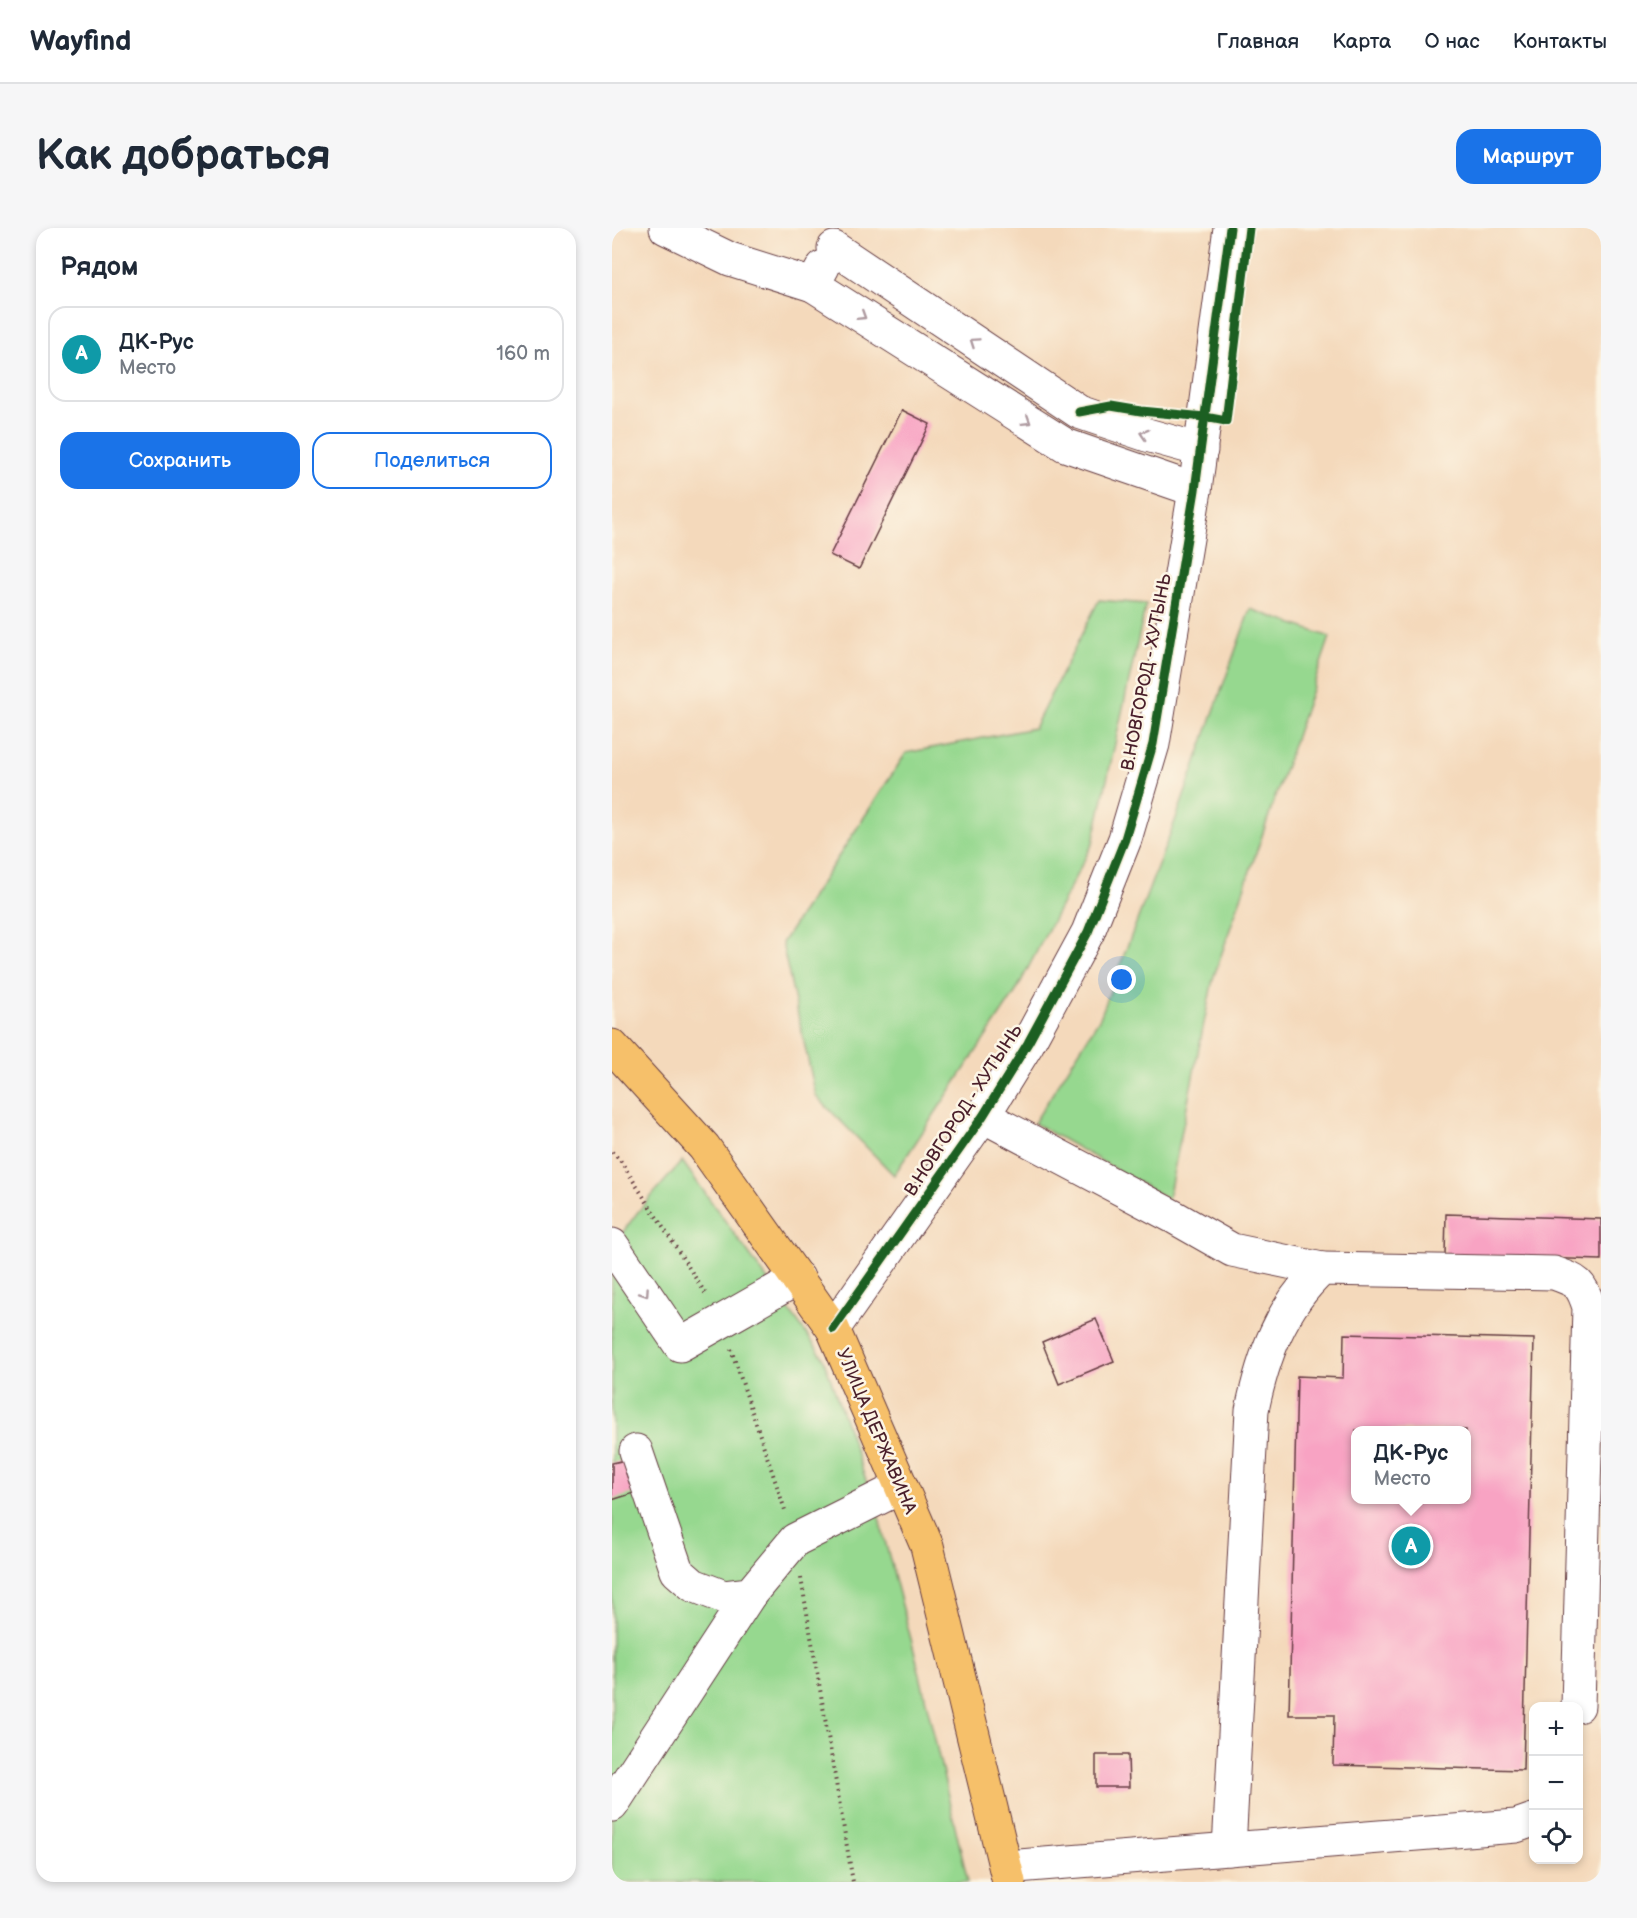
<!DOCTYPE html>
<html lang="ru">
<head>
<meta charset="utf-8">
<style>
  body { margin:0; font-family:"Balsamiq Sans",sans-serif; background:#f6f6f7; color:#1f2937 }
  .controls { position:absolute; right:18px; bottom:18px; display:grid; overflow:hidden; border-radius:12px; box-shadow:0 3px 9px #0003 }
  .controls button { width:54px; height:54px; display:grid; place-items:center; padding:0; border:0; border-bottom:2px solid #e0e1e3; background:#fff; color:#1f2937; font:30px sans-serif }
  .you { position:absolute; left:510px; top:752px; width:21px; height:21px; margin:-15px; border:4px solid #fff; border-radius:50%; background:#1a73e8; box-shadow:0 0 0 9px #1a73e833 }
  .badge { display:grid; place-items:center; width:39px; height:39px; border-radius:50%; background:#1a73e8; color:#fff; font-size:20px; font-weight:700 }
  .pin { position:absolute; translate:-50% -50%; border:3px solid #fff; box-shadow:0 2px 6px #0006 }
  .popup { position:absolute; left:739px; top:1198px; width:120px; height:78px; box-sizing:border-box; display:grid; place-content:center; border-radius:12px; background:#fff; filter:drop-shadow(0 2px 4px #0005); font-size:20px; white-space:nowrap; color:#747a83 }
  .popup b { font-size:22px; color:#1f2937 }
  .popup::after { content:''; position:absolute; left:50%; top:100%; margin-left:-12px; border:12px solid transparent; border-top-color:#fff }
  .list { margin:0; padding:0; list-style:none }
  h2 { display:flex; justify-content:space-between; align-items:center; height:78px; margin:0; padding:0 24px; font-size:26px }
  h2 small { font-size:20px; font-weight:400; color:#747a83 }
  .list li { display:grid; grid-template-columns:39px 1fr auto; gap:18px; align-items:center; box-sizing:border-box; height:96px; margin:0 12px 12px; padding:0 12px; border:2px solid #e0e1e3; border-radius:18px }
  .list b { display:block; font-size:22px; white-space:nowrap }
  .list p { margin:0; font-size:20px; white-space:nowrap; color:#747a83 }
  .list em { font-size:20px; font-style:normal; color:#747a83 }
  .actions { display:flex; gap:12px; padding:18px 24px }
  .actions a { flex:1; padding:14px 0; border:2px solid #1a73e8; border-radius:18px; text-align:center; font-size:21px; color:#1a73e8 }
  .actions .main { background:#1a73e8; color:#fff }
  .icon { flex:none; width:33px; height:33px; fill:none; stroke:currentColor; stroke-width:2; stroke-linecap:round; stroke-linejoin:round }
  .map { position:relative; flex:none; width:989px; height:1654px; overflow:hidden; border-radius:18px }
  header { display:flex; align-items:center; gap:36px; box-sizing:border-box; height:84px; padding:0 30px; background:#fff; border-bottom:2px solid #e0e1e3 }
  header strong { font-size:28px }
  nav { display:flex; gap:33px; margin-inline-start:auto; font-size:21px }
  .intro { display:flex; align-items:center; justify-content:space-between; box-sizing:border-box; height:144px; padding:0 36px }
  h1 { margin:0; font-size:42px }
  .button { padding:15px 27px; border-radius:18px; background:#1a73e8; color:#fff; font-size:21px; font-weight:700 }
  main { display:flex; gap:36px; padding:0 36px }
  aside { flex:1; background:#fff; border-radius:18px; box-shadow:0 3px 9px #0003 }
  .map>svg:first-child { display:block }
  .green { fill:#96d88f; stroke:#707c5d; stroke-width:1.5 }
  .building { fill:#f8a3c3; fill-rule:evenodd }
  .lines { fill:none; stroke-linecap:round; stroke-linejoin:round }
  .minor-casing { stroke:#643b41; stroke-width:35 }
  .major-casing { stroke:#643b41; stroke-width:35 }
  .path { stroke:#643b41; stroke-width:4; stroke-dasharray:1.5 4.5; stroke-linecap:butt }
  .minor { stroke:#fff; stroke-width:33 }
  .major { stroke:#f6c06b; stroke-width:33 }
  .cycleway-casing { stroke:#fcf5e5; stroke-width:13 }
  .cycleway { stroke:#1b5e20; stroke-width:9 }
  .oneway { stroke:#ae9aa0 }
  .labels { text-anchor:middle; stroke-width:5; stroke-linejoin:round; paint-order:stroke }
  .street-label { font-size:18px; fill:#4a1f2b; stroke:#fcf5e5 }
</style>
</head>
<body>
<header>
<strong>Wayfind</strong>
<nav><a>Главная</a><a>Карта</a><a>О нас</a><a>Контакты</a></nav>
</header>
<div class="intro"><h1>Как добраться</h1><a class="button">Маршрут</a></div>
<main>
<aside>
<h2>Рядом<small></small></h2>
<ul class="list">
<li><span class="badge" style="background:#0f9aa8">A</span><div><b>ДК-Рус</b><p>Место</p></div><em>160 m</em></li>
</ul>
<div class="actions"><a class="main">Сохранить</a><a>Поделиться</a></div>
</aside>
<div class="map">
<svg width="989" height="1654" viewBox="0 0 989 1654">
  <rect width="100%" height="100%" fill="#fcf5e5"/>
  <filter id="ink" filterUnits="userSpaceOnUse"><feTurbulence type="fractalNoise" baseFrequency=".0167" numOctaves="2"/><feDisplacementMap in="SourceGraphic" scale="12" xChannelSelector="R" yChannelSelector="G"/><feConvolveMatrix kernelMatrix="1 2 1 2 8 2 1 2 1" color-interpolation-filters="sRGB"/></filter>
  <filter id="wash" filterUnits="userSpaceOnUse"><feTurbulence type="fractalNoise" baseFrequency=".008" numOctaves="4" result="noise"/><feDisplacementMap in="SourceGraphic" scale="24" xChannelSelector="R" yChannelSelector="G"/><feGaussianBlur stdDeviation="1.35" result="paint"/><feColorMatrix in="noise" values="0 0 0 0 0 0 0 0 0 0 0 0 0 0 0 0 0 1.4 0 .05"/><feComposite in="paint" operator="in"/></filter>
  <g filter="url(#wash)">
    <rect width="100%" height="100%" fill="#f4d9bb"/>
    <g class="green">
      <path d="M487,372l47,4 -53,239 -78,150 -121,182 -78,-79 -34,-153 124,-190 128,-25z"/>
      <path d="M638,381l80,28 -117,342 -45,220 -134,-76 66,-105 78,-205z"/>
      <path d="M70,933l141,196 56,161 37,140 52,224h-356v-635l25,-34z"/>
    </g>
    <g id="blocks">
      <g class="building">
        <path d="M290,182l28,14 -71,145 -29,-14z"/>
        <path d="M834,986l155,5v41l-156,-5z"/>
        <path d="M484,1091l18,42 -55,23 -17,-42z"/>
        <path d="M732,1106l190,5 -11,431 -190,-5 1,-50h-45l8,-339 46,2zM744,1202h110v70h-110z"/>
        <path d="M14,1232l8,33 -22,7v-37z"/>
        <path d="M484,1527h32l1,32h-33z"/>
      </g>
    </g>
  </g>
  <g filter="url(#ink)">
    <use href="#blocks" fill-opacity="0" stroke="#643b41" stroke-width="1.5"/>
    <g class="lines">
      <g class="minor-casing">
        <g id="minor">
          <path d="M54,0l64,31 83,26 10,-18"/>
          <path d="M222,20l245,164 68,23 54,15"/>
          <path d="M201,57l252,160 130,45"/>
          <path d="M371,888l191,101 58,33 90,19"/>
          <path d="M0,1017l68,100 118,-67"/>
          <path d="M221,1101l150,-213 45,-73 60,-111 37,-93 28,-95 42,-254 35,-262"/>
          <path d="M24,1223l41,120 16,14 31,12 26,-3 45,-54 106,-53"/>
          <path d="M0,1577l138,-211"/>
          <path d="M617,1621l23,-439c11,-53 29,-104 70,-141l232,4c23,8 27,9 35,34l-11,399"/>
          <path d="M394,1639l510,-41 17,-6"/>
        </g>
      </g>
      <g class="major-casing">
        <path id="major" d="M0,818l92,101 129,182 94,217 82,336"/>
      </g>
      <g class="path">
        <path d="M0,924l8,8 87,136"/>
        <path d="M119,1121l55,164"/>
        <path d="M189,1350l52,304"/>
      </g>
      <use href="#minor" class="minor"/>
      <use href="#major" class="major"/>
      <g class="cycleway-casing">
        <g id="cycleway">
          <path d="M467,184l32,-6 30,5 64,6 21,4 23,-193"/>
          <path d="M221,1101l150,-213 45,-73 60,-111 37,-93 28,-95 42,-254 35,-262"/>
        </g>
      </g>
      <use href="#cycleway" class="cycleway"/>
    </g>
    <defs><path id="oneway-chevron" d="M-2-3.5L2.5 0L-2 3.5" fill="none" stroke-width="1.6" stroke-linecap="round" stroke-linejoin="round" transform="scale(1.5)"/></defs>
    <g class="oneway">
      <use href="#oneway-chevron" transform="translate(250 88) rotate(32)"/>
      <use href="#oneway-chevron" transform="translate(362 114) rotate(-146)"/>
      <use href="#oneway-chevron" transform="translate(415 193) rotate(32)"/>
      <use href="#oneway-chevron" transform="translate(532 206) rotate(-162)"/>
      <use href="#oneway-chevron" transform="translate(33 1065) rotate(56)"/>
    </g>
  </g>
  <g class="labels">
    <g class="street-label">
      <text transform="translate(534 444) rotate(-79)" y="6">В.НОВГОРОД - ХУТЫНЬ</text>
      <text transform="translate(351 882) rotate(-57)" y="6">В.НОВГОРОД - ХУТЫНЬ</text>
      <text transform="translate(265 1203) rotate(67)" y="6">УЛИЦА ДЕРЖАВИНА</text>
    </g>
  </g>
</svg>
<div class="controls">
<button>+</button>
<button>−</button>
<button><svg class="icon" aria-label="locate" viewBox="0 0 24 24"><circle cx="12" cy="12" r="6"/><path d="M12 2v4M12 18v4M2 12h4M18 12h4"/></svg></button>
</div>
<div class="you"></div>
<div class="pin badge" style="left:799px;top:1318px;background:#0f9aa8">A</div>
<div class="popup"><b>ДК-Рус</b>Место</div>
</div>
</main>
</body>
</html>
